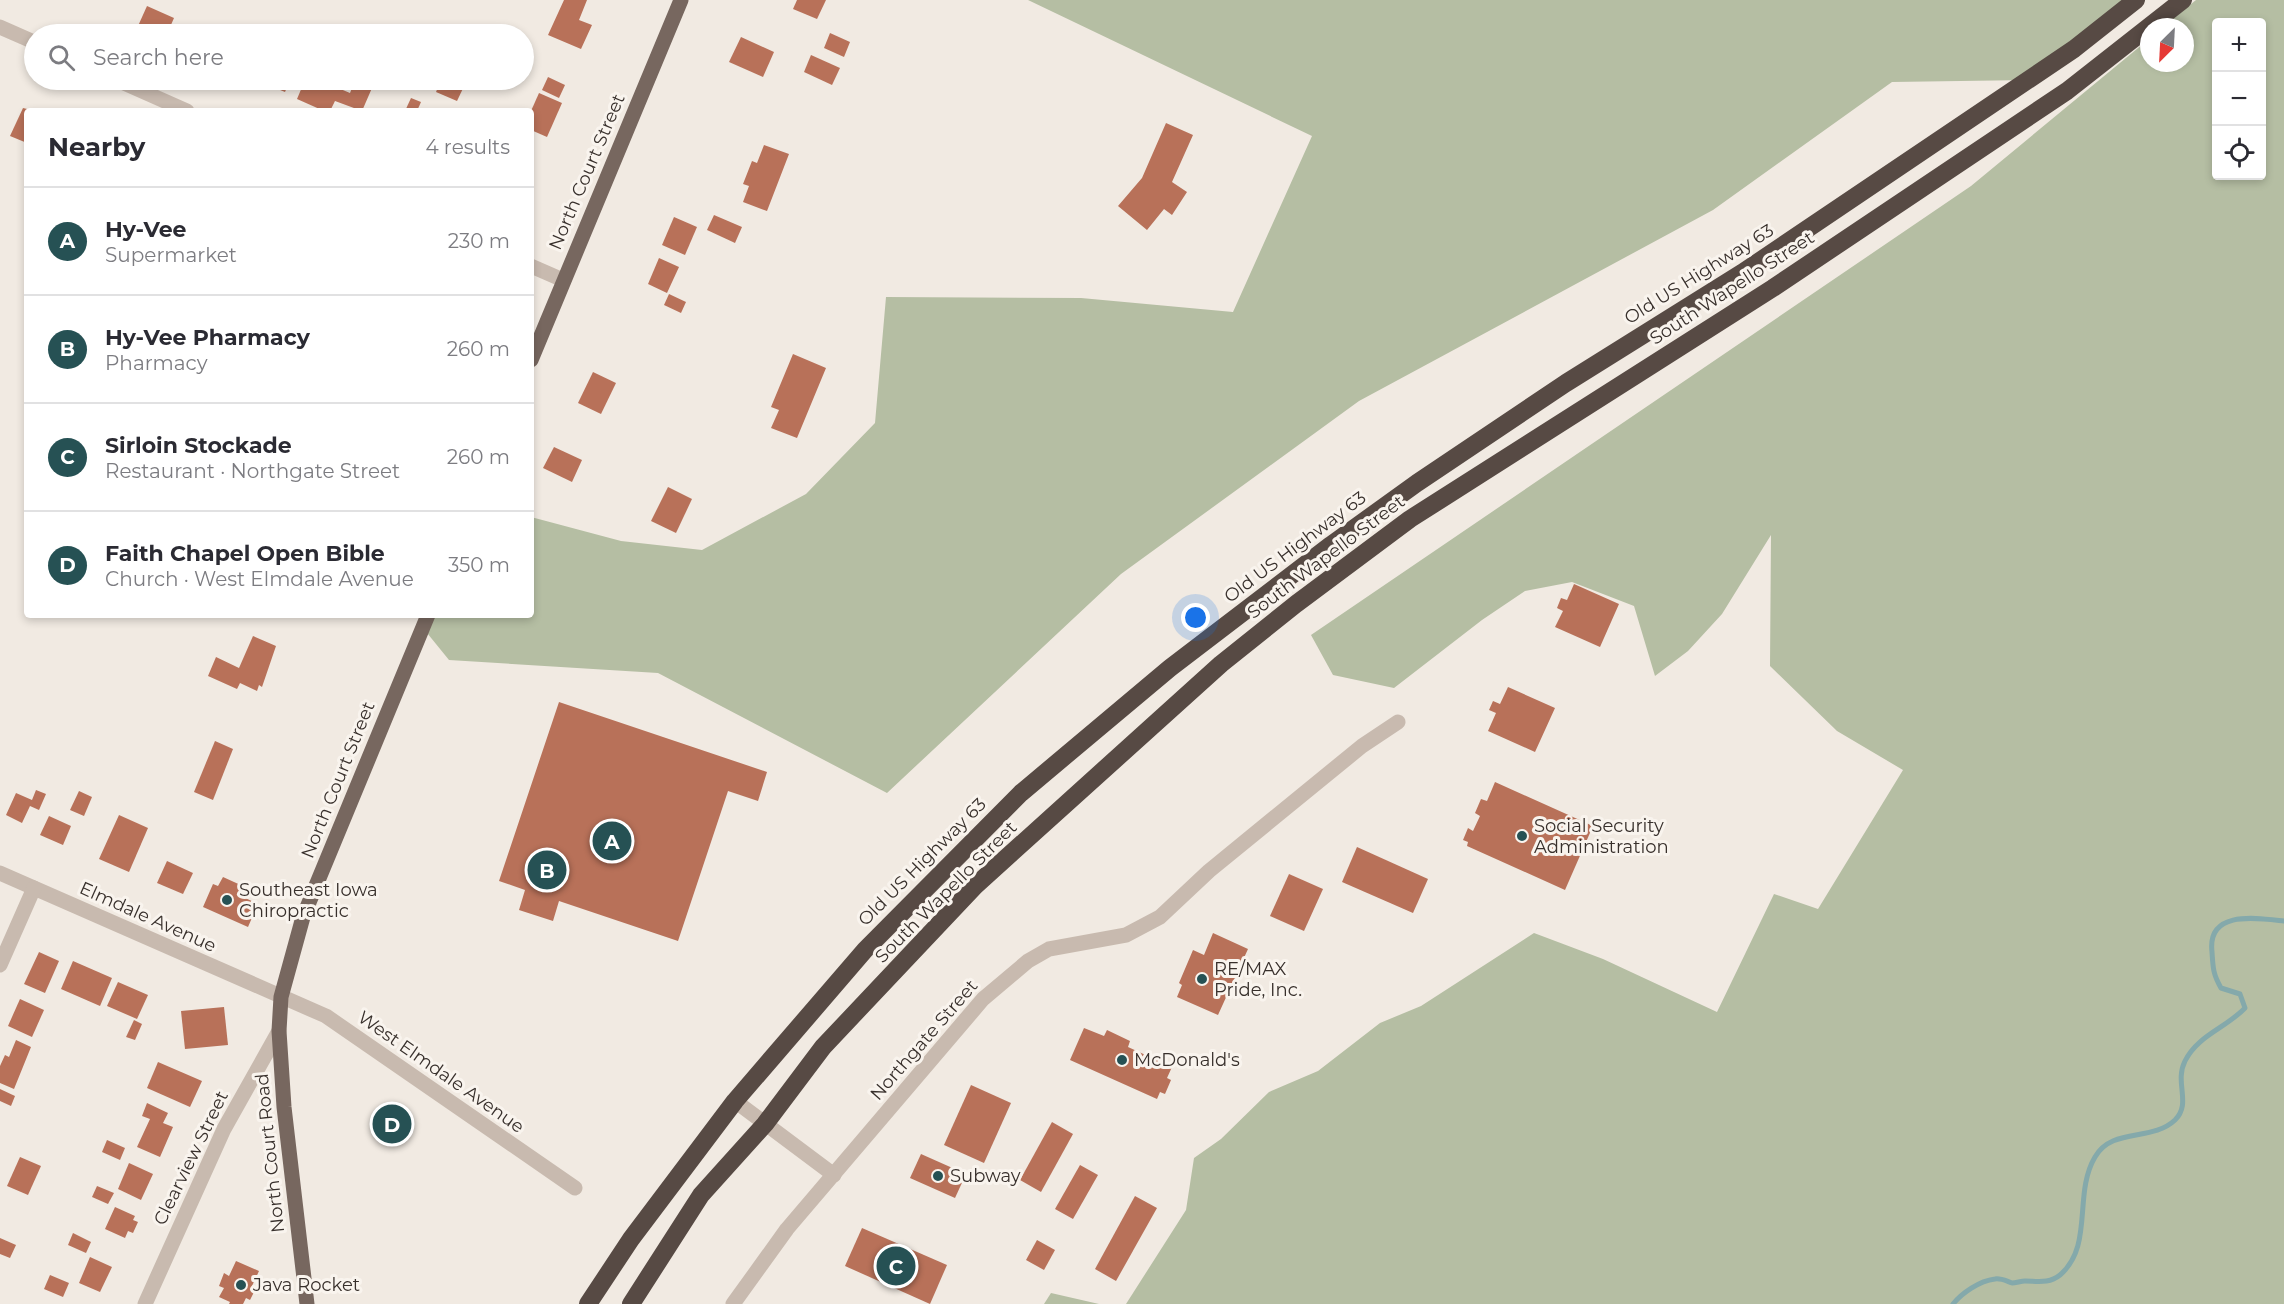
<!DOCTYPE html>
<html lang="en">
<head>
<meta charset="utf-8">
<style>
  body { margin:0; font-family:Montserrat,sans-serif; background:#f2f2f3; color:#2b2b33 }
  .controls { position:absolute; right:18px; top:18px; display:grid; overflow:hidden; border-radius:6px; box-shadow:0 3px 9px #0003 }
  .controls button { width:54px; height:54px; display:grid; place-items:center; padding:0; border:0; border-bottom:2px solid #e1e1e2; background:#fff; color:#2b2b33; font:30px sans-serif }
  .compass { position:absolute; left:2140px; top:18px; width:54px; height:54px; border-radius:50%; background:#fff; box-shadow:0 3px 9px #0003; rotate:204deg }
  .you { position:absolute; left:1196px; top:618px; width:21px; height:21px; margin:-15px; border:4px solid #fff; border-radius:50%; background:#1a73e8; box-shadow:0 0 0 9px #1a73e833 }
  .badge { display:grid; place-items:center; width:39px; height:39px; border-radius:50%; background:#265154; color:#fff; font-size:20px; font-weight:700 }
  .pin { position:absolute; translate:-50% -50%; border:3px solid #fff; box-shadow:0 2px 6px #0006 }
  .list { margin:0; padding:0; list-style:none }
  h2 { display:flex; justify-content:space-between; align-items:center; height:78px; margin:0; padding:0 24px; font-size:26px }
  h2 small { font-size:20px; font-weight:400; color:#7c7c81 }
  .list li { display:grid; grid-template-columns:39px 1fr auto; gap:18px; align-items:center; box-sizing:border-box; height:108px; padding:0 24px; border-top:2px solid #e1e1e2 }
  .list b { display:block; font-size:22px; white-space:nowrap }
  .list p { margin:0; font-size:20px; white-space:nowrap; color:#7c7c81 }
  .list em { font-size:20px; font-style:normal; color:#7c7c81 }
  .icon { flex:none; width:33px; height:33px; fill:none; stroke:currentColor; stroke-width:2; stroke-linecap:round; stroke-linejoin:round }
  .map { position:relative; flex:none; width:2284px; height:1304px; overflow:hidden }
  .search { position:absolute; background:#fff; box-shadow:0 3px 9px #0003; left:24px; top:24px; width:510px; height:66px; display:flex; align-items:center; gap:15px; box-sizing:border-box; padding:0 21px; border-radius:33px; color:#7c7c81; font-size:22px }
  .panel { position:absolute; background:#fff; box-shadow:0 3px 9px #0003; left:24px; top:108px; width:510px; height:510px; border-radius:6px }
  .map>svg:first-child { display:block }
  .green { fill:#b5bea3; fill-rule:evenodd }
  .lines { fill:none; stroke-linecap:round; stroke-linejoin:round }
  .stream { stroke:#84a9ab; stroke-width:5 }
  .building { fill:#b87159 }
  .minor { stroke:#c8baaf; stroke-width:15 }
  .major { stroke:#77675f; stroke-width:15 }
  .highway { stroke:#574a44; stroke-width:18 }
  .poi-dot { fill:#265154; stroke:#f9f4ee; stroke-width:2 }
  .labels { text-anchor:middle; stroke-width:6; stroke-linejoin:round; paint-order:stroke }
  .street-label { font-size:18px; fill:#38302c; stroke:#f9f4ee }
  .poi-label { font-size:18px; fill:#38302c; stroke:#f9f4ee; text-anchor:start }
</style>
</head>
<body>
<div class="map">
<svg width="2284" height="1304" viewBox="0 0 2284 1304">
  <rect width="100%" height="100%" fill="#f1eae2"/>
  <g class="green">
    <path d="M1028,0h1108l-107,80 -137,2 -179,128 -354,191 -238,173 -234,219 -229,-120 -209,-13 -26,-32 5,-13h103v-98l90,24 81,9 104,-56 69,-71 11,-126 195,1 152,14 79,-176z"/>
    <path d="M2196,0h88v1304h-1158l60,-94 8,-52 27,-19 48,-47 49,-21 62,-48 41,-17 113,-73 69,26 114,53 57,-118 44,15 85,-139 -66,-39 -67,-65 1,-131 -49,79 -34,37 -33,25 -21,-70 -62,-24 -47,9 -43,29 -88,68 -61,-13 -22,-40 660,-449 178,-147v24h36v-36h-22zM2216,22h46v154h-46z"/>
    <path d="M1051,1293l48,11h-55z"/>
  </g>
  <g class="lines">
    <path class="stream" d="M1953,1304c9,-11 26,-23 42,-25 6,-1 11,2 17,4 4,0 9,-2 13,-2 12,0 24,3 35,-6 34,-29 13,-81 35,-118 17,-30 57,-15 80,-37 17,-17 -1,-37 10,-59 13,-26 41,-33 60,-53l-5,-14 -19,-6c-8,-14 -8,-20 -9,-36 -5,-42 44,-34 72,-31"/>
  </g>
  <g class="building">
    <path d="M564,0h23l-8,20 13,5 -11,24 -33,-14z"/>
    <path d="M797,0h29l-9,19 -24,-10z"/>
    <path d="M147,6l27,12 -7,16h-10l-19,-8z"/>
    <path d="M193,29l12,5h-15z"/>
    <path d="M830,33l20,9 -6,15 -20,-9z"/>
    <path d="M741,37l33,15 -11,25 -34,-15z"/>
    <path d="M811,55l29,13 -8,17 -28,-13z"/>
    <path d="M548,77l17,8 -6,13 -17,-8z"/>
    <path d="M256,80h34l-5,12z"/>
    <path d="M305,80h14l31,13 5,-13 17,8 -10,23 -27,-10 -5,10h-6l-27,-12z"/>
    <path d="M441,80h26l-10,21 -21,-9z"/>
    <path d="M539,93l23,10 -15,34 -16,-7v-19z"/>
    <path d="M411,98l10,4 -4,9h-12z"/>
    <path d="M23,108l4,1v34l-17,-7z"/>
    <path d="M1166,123l27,12 -21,47 15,10 -15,23 -8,-6 -17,21 -29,-24 24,-28z"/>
    <path d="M764,145l25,9 -22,57 -24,-9 6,-16 -6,-2 9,-23 5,2z"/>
    <path d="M714,215l28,12 -7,16 -28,-13z"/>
    <path d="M674,217l23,10 -12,28 -23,-10z"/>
    <path d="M659,258l20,9 -12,26 -19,-9z"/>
    <path d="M669,294l17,8 -5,11 -17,-8z"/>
    <path d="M793,354l33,14 -29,70 -26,-10 8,-18 -8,-3z"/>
    <path d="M593,372l23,11 -15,31 -23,-11z"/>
    <path d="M554,447l28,13 -10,22 -29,-14z"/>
    <path d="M668,487l24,12 -16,34 -25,-12z"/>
    <path d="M1574,584l45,20 -19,43 -45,-20 8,-16 -6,-3 4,-10 6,2z"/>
    <path d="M253,636l23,10 -14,41 -3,-2 -2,6 -17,-8 -3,6 -29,-13 8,-19 23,11z"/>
    <path d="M1508,687l47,21 -20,44 -47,-21 8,-18 -7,-3 4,-9 7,3z"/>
    <path d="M559,702l208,70 -9,29 -30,-10 -50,150 -119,-40 -6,20 -34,-11 6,-20 -26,-9z"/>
    <path d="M215,741l18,8 -20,51 -19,-8z"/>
    <path d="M1495,782l98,44 -28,64 -98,-44 1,-4 -5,-2 5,-12 5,3 7,-15 -5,-3 6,-14 6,2z"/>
    <path d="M36,790l10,4 -7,16 -9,-4 -8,17 -16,-8 10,-22 16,7z"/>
    <path d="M79,791l13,6 -8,19 -14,-6z"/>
    <path d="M119,815l29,13 -19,44 -30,-13z"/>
    <path d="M49,816l22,10 -8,19 -23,-10z"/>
    <path d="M1357,847l71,32 -15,34 -71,-31z"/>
    <path d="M167,861l26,12 -10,21 -26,-11z"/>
    <path d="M1289,874l34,15 -19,42 -34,-15z"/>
    <path d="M223,877l22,10 -4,9 17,8 -10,23 -45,-20 10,-23 5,2z"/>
    <path d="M1213,933l35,16 -30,66 -41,-18 5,-12 -3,-2 14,-33 11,5z"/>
    <path d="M39,952l20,9 -14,32 -21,-9z"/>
    <path d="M73,961l39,17 -12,28 -39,-17z"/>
    <path d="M118,982l30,13 -11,24 -30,-13z"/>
    <path d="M20,999l24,11 -12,27 -24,-11z"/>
    <path d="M224,1007l4,38 -43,4 -4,-38z"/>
    <path d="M134,1020l8,4 -7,16 -9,-3z"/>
    <path d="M1084,1028l20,8 3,-6 23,11 -2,6 44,20 -5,11 4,2 -6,14 -5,-2 -3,7 -87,-39z"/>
    <path d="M16,1040l15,7 -17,42 -14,-6v-17l5,-11 4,2z"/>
    <path d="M158,1062l44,19 -12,26 -43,-19z"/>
    <path d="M971,1085l40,18 -27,60 -40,-18z"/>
    <path d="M0,1089l15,7 -4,10 -11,-5z"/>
    <path d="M147,1103l21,10 -5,10 10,4 -13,30 -23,-10 13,-28 -8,-3z"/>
    <path d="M1052,1122l21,12 -32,58 -21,-12z"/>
    <path d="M107,1140l18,8 -5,12 -18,-8z"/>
    <path d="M921,1154l45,20 -11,24 -45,-20z"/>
    <path d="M20,1157l21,9 -13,29 -21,-9z"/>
    <path d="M129,1163l24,11 -12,26 -23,-11z"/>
    <path d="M1080,1165l18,10 -25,44 -18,-10z"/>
    <path d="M97,1186l17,7 -6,11 -16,-7z"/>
    <path d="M1135,1196l22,12 -41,73 -21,-12z"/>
    <path d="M115,1207l20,9 -2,4 5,2 -5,11 -5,-2 -3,7 -20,-9z"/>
    <path d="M862,1228l85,37 -17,39 -85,-38z"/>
    <path d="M73,1233l18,9 -5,11 -18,-8z"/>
    <path d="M0,1238l16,7 -6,13 -10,-4z"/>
    <path d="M1037,1240l18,10 -11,20 -18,-10z"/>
    <path d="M90,1257l22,10 -12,25 -21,-9z"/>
    <path d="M236,1261l23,10 -7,15 4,2 -6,12 -4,-2 -3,6h-14l1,-2 -11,-5 5,-9 -5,-2 5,-13 5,3z"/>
    <path d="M50,1275l19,8 -6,14 -19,-8z"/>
  </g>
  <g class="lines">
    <g class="minor">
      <path d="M0,27l34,15"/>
      <path d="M117,80l70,31"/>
      <path d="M531,266l32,14"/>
      <path d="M0,873l326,143 249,172"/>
      <path d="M0,965l34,-77"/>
      <path d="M735,1101l99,74"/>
      <path d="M145,1304l79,-175 55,-98"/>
      <path d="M733,1304l54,-75 196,-230 45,-38 21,-12 77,-14 34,-18 49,-46 153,-125 36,-24"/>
    </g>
    <g class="major">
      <path d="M531,360l150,-360"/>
      <path d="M307,1304l-23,-197 -5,-76 2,-34 22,-80 125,-302"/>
    </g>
    <g class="highway">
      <path d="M588,1304l43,-65 104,-138 130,-151 156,-157 149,-125 161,-123 86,-62 149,-100 176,-110 332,-224 62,-49"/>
      <path d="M631,1304l70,-109 64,-71 58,-77 152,-161 246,-222 75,-60 114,-85 363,-231 294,-197 116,-91"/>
    </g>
  </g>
  <g class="poi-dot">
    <circle cx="1522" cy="836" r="6"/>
    <circle cx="227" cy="900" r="6"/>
    <circle cx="1202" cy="979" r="6"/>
    <circle cx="1122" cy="1060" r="6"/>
    <circle cx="938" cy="1176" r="6"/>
    <circle cx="241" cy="1285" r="6"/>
  </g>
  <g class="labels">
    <g class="street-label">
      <text transform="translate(587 172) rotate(-67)" y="6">North Court Street</text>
      <text transform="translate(1699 274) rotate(-32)" y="6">Old US Highway 63</text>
      <text transform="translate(1732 288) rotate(-33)" y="6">South Wapello Street</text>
      <text transform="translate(1295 547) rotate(-37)" y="6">Old US Highway 63</text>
      <text transform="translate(1326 557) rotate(-37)" y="6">South Wapello Street</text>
      <text transform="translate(338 780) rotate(-68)" y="6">North Court Street</text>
      <text transform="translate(922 862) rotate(-45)" y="6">Old US Highway 63</text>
      <text transform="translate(946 892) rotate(-45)" y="6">South Wapello Street</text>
      <text transform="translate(148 917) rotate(24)" y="6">Elmdale Avenue</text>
      <text transform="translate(924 1040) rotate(-49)" y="6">Northgate Street</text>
      <text transform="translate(441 1072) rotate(35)" y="6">West Elmdale Avenue</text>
      <text transform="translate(270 1153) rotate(-96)" y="6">North Court Road</text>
      <text transform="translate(191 1158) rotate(-64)" y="6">Clearview Street</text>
    </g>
    <g class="poi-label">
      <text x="1534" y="832">Social Security<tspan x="1534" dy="21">Administration</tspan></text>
      <text x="239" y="896">Southeast Iowa<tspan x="239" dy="21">Chiropractic</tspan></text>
      <text x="1214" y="975">RE/MAX<tspan x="1214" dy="21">Pride, Inc.</tspan></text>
      <text x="1134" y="1066">McDonald's</text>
      <text x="950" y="1182">Subway</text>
      <text x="253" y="1291">Java Rocket</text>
    </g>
  </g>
</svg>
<div class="controls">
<button>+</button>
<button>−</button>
<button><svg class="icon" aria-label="locate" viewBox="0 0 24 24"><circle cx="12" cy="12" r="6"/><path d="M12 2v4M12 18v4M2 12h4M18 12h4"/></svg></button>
</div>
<svg class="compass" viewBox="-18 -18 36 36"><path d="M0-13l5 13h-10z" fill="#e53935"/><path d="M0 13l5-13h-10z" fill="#7c7c81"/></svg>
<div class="you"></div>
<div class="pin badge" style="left:612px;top:841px">A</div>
<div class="pin badge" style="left:547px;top:870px">B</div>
<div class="pin badge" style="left:896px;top:1266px">C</div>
<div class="pin badge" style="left:392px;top:1124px">D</div>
<div class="search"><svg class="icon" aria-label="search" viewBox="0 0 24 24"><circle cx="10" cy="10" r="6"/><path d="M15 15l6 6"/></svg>Search here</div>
<section class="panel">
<h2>Nearby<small>4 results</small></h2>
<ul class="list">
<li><span class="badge">A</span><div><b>Hy-Vee</b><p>Supermarket</p></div><em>230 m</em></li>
<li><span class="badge">B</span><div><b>Hy-Vee Pharmacy</b><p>Pharmacy</p></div><em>260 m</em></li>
<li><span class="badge">C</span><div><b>Sirloin Stockade</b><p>Restaurant · Northgate Street</p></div><em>260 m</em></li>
<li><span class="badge">D</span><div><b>Faith Chapel Open Bible</b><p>Church · West Elmdale Avenue</p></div><em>350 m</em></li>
</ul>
</section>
</div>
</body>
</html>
